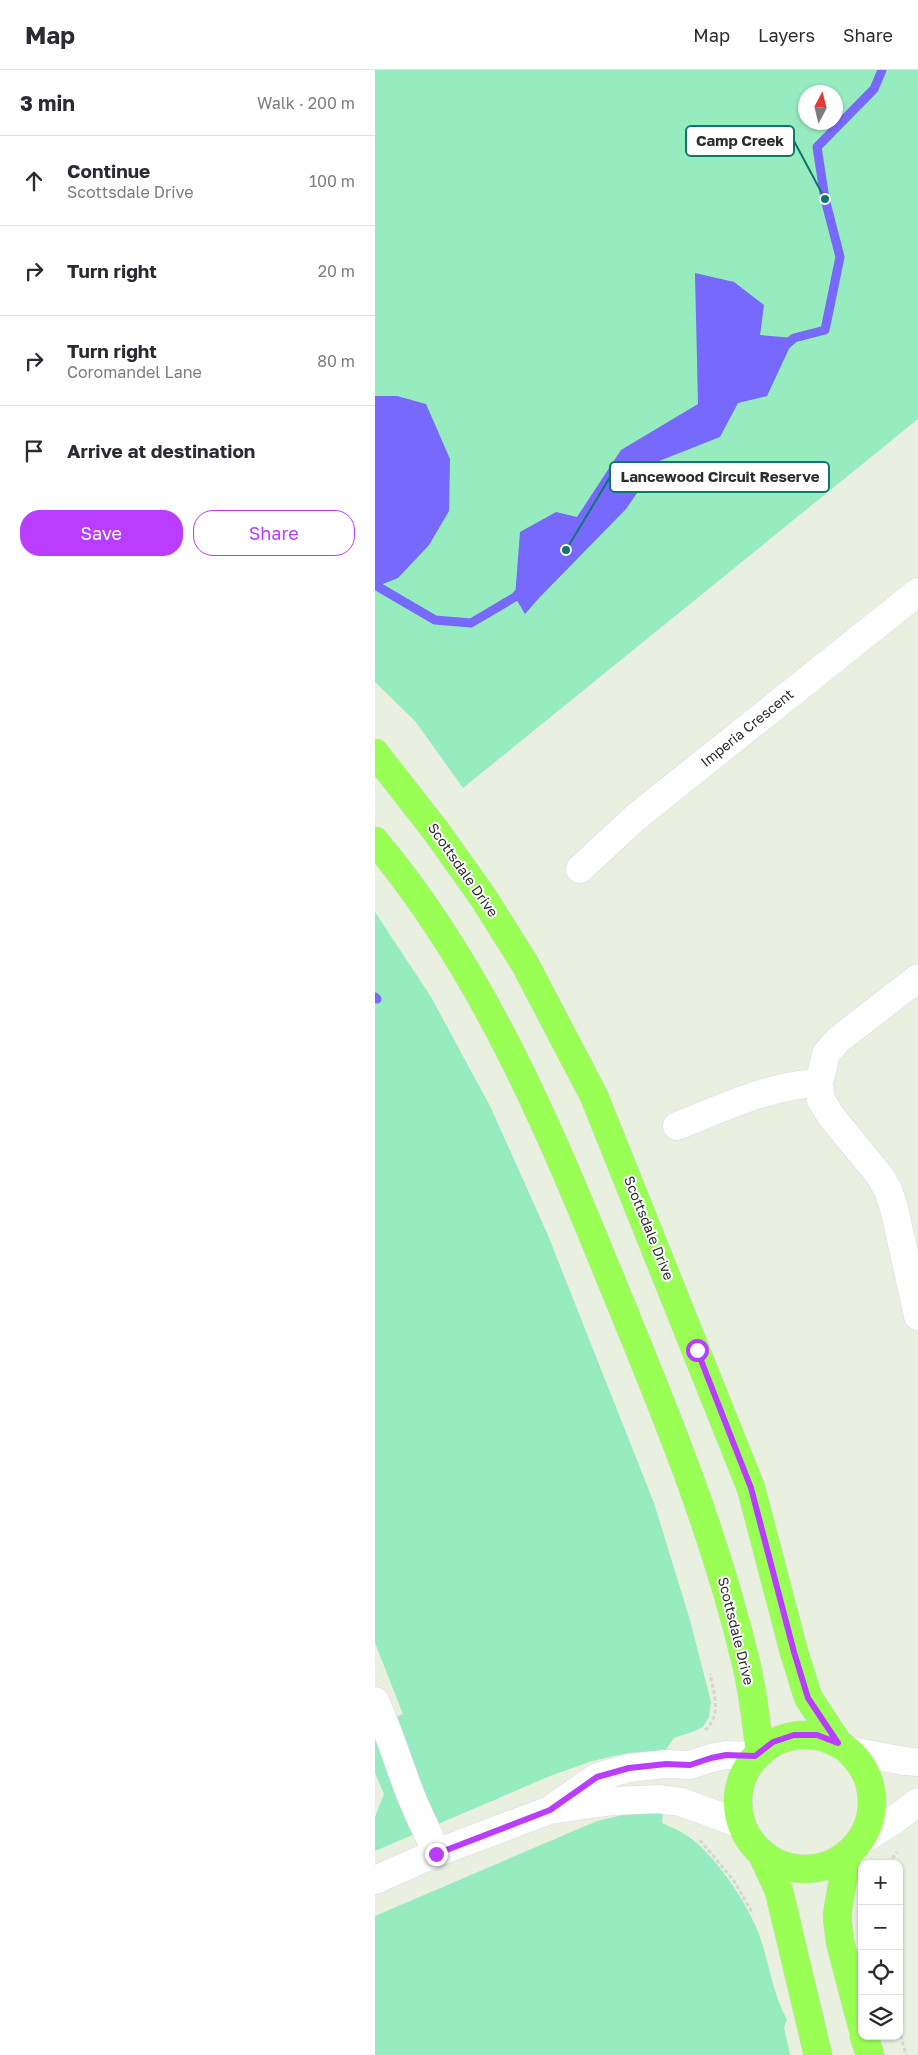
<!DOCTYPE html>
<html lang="en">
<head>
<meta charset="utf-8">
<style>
  body { margin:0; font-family:"Golos Text",sans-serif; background:#f7f7f7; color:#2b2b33 }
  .controls { position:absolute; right:15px; bottom:15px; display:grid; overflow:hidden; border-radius:10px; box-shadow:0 1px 4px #0004 }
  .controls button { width:45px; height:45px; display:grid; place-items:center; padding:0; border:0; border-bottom:1px solid #e1e1e2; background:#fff; color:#2b2b33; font:25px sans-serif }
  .compass { position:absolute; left:423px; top:15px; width:45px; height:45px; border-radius:50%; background:#fff; box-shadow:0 1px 4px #0004; rotate:7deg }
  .stop { position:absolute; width:15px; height:15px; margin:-11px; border:4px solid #b93cff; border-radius:50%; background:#fff }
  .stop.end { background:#b93cff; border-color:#fff; box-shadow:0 1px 5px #0008 }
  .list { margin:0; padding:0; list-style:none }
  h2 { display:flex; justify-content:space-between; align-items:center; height:65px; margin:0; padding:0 20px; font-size:21px }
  h2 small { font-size:16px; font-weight:400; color:#7c7c81 }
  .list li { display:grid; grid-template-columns:32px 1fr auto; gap:15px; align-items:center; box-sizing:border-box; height:90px; padding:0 20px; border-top:1px solid #e1e1e2 }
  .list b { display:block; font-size:19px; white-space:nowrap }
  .list p { margin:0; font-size:16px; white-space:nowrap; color:#7c7c81 }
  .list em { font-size:16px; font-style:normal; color:#7c7c81 }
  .actions { display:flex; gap:10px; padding:15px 20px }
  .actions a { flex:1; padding:11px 0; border:1px solid #b93cff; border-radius:20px; text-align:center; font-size:18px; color:#b93cff }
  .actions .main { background:#b93cff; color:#fff }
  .icon { flex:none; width:28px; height:28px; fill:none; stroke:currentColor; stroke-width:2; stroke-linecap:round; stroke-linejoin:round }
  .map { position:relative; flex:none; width:543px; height:1985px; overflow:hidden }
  header { display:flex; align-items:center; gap:30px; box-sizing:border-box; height:70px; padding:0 25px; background:#fff; border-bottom:1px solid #e1e1e2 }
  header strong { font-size:24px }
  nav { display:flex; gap:28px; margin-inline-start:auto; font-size:18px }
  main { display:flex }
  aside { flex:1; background:#fff }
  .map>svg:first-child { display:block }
  .green { fill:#96ebbf; fill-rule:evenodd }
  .water { fill:#7669fb }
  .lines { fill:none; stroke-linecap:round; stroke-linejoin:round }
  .stream { stroke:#7669fb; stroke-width:9 }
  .minor-casing { stroke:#e0d4e7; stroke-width:29 }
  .major-casing { stroke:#d5d5d5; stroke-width:29 }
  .path { stroke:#d5d5d5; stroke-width:3; stroke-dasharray:4 2.5; stroke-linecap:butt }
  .minor { stroke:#fff; stroke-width:28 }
  .major { stroke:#9aff55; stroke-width:28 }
  .route { stroke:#b93cff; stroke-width:6 }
  .labels { text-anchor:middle; stroke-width:4; stroke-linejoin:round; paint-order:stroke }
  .street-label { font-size:14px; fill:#2d2d2d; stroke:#fff }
  .leader { fill:none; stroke:#0f766e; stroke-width:2 }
  .callout-dot { fill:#0f766e; stroke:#fff; stroke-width:2 }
  .callout { fill:#fff; stroke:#0f766e; stroke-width:2 }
  .callout-label { font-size:15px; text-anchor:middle; font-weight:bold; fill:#2d2d2d }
</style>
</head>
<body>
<header>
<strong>Map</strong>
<nav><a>Map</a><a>Layers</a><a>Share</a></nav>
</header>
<main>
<aside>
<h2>3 min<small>Walk · 200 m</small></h2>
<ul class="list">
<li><svg class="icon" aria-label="ahead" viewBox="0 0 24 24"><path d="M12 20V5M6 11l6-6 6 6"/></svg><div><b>Continue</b><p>Scottsdale Drive</p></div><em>100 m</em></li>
<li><svg class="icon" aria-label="right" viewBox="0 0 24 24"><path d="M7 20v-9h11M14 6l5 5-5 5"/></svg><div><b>Turn right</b></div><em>20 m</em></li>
<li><svg class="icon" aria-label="right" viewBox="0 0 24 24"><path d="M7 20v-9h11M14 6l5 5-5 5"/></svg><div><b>Turn right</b><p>Coromandel Lane</p></div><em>80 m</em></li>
<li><svg class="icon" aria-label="arrive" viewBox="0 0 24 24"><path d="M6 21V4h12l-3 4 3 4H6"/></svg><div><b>Arrive at destination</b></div></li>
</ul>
<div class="actions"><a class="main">Save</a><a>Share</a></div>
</aside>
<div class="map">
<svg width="543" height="1985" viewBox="0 0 543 1985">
  <rect width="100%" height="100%" fill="#e9f0df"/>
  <g class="green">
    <path d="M0,0h543v349l-455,369 -48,-67 -40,-39zM430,22h30v30h-30z"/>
    <path d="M0,842l56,85 59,109 57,127 107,270 36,117 21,82 -2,15 -6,10 -11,5 -18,6 -9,13 -37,2 -36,8 -42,15 -175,75v-34l9,-23 -9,-21v-47l28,-12 -28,-71z"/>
    <path d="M265,1741l23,1 -1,11c8,4 17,7 24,12 30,19 66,75 76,108 8,26 12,53 25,77l-3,7 6,28h-415v-139l222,-95z"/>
  </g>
  <g class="water">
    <path d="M320,203l39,9 30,23 -4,30 34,3 -27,58 -29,7 -18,34 -61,24 -33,48 -87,89 -14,16 -10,-17 5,-65 36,-20 21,5 44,-67 77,-46z"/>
    <path d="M0,326h22l29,8 24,55 -1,52 -20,34 -31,33 -23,9z"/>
  </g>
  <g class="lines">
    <g class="stream">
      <path d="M411,275l8,-7 31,-8 15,-73 -15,-58 -8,-52 57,-58 8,-19"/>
      <path d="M0,515l60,35 36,3 44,-26 7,-7"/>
      <path d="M0,927l2,2"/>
    </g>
    <g class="minor-casing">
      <g id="minor">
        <path d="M205,799l56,-52 282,-225"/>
        <path d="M543,908l-80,62 -12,14 -7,29 2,17 10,16 49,60 8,14 6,18 24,108"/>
        <path d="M302,1056c46,-18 92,-41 142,-43"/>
        <path d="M0,1631c14,31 24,64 36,95 8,20 18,38 25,57"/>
        <path d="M471,1680l58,11 14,1"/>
        <path d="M180,1736l42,-29 32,-9 37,-4 24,1 21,-7 15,-3 29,1"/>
        <path d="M487,1770l31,-19 25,-19"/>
        <path d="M0,1810l61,-27 114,-43 63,-9 45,-2 23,3 60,22"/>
      </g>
    </g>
    <g class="major-casing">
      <g id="major">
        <path d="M0,683l61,78 47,66 42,67 69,132 157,392 43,164 14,45 30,46"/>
        <path d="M0,771c109,130 175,289 238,444 51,124 102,247 133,378 7,28 10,59 14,89"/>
        <circle cx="430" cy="1732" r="67"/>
        <path d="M388,1786l16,35 39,164"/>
        <path d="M472,1786l-10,59 3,27 22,84"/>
        <path d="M489,1966l6,19"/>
      </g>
    </g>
    <g class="path">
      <path d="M330,1660c17,-14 9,-38 5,-56"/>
      <path d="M325,1770l34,41 19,33"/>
      <path d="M514,1794l8,-12"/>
      <path d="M524,1959l7,26"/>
    </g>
    <use href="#minor" class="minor"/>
    <use href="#major" class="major"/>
  </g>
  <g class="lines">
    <path class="route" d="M61,1784l114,-44 47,-33 32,-9 37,-4 24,1 21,-7 15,-3 29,1 18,-14 21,-7h23l21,8 -30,-45 -14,-46 -43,-164 -54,-138"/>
  </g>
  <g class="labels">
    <g class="street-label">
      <text transform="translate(372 658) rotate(-39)" y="5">Imperia Crescent</text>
      <text transform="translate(88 800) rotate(55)" y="5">Scottsdale Drive</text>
      <text transform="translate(274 1158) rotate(68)" y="5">Scottsdale Drive</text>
      <text transform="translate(361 1561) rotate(76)" y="5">Scottsdale Drive</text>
    </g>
  </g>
  <path class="leader" d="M450 129L419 71M191 480L235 407"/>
  <g class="callout-dot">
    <circle cx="450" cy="129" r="5"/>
    <circle cx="191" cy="480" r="5"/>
  </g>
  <g class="callout">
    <rect x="311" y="56" width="108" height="30" rx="5"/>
    <rect x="235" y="392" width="219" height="30" rx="5"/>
  </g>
  <g class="callout-label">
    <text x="365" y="76">Camp Creek</text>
    <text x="345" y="412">Lancewood Circuit Reserve</text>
  </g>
</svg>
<div class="controls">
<button>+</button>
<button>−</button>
<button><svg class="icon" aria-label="locate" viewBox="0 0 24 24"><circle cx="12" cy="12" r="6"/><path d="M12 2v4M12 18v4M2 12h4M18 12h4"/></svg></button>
<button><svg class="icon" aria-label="layers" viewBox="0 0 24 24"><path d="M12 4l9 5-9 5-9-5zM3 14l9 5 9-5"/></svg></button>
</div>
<svg class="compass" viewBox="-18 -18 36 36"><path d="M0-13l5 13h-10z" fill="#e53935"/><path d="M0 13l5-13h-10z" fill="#7c7c81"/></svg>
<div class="stop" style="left:322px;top:1280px"></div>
<div class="stop end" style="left:61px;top:1784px"></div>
</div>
</main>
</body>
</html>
